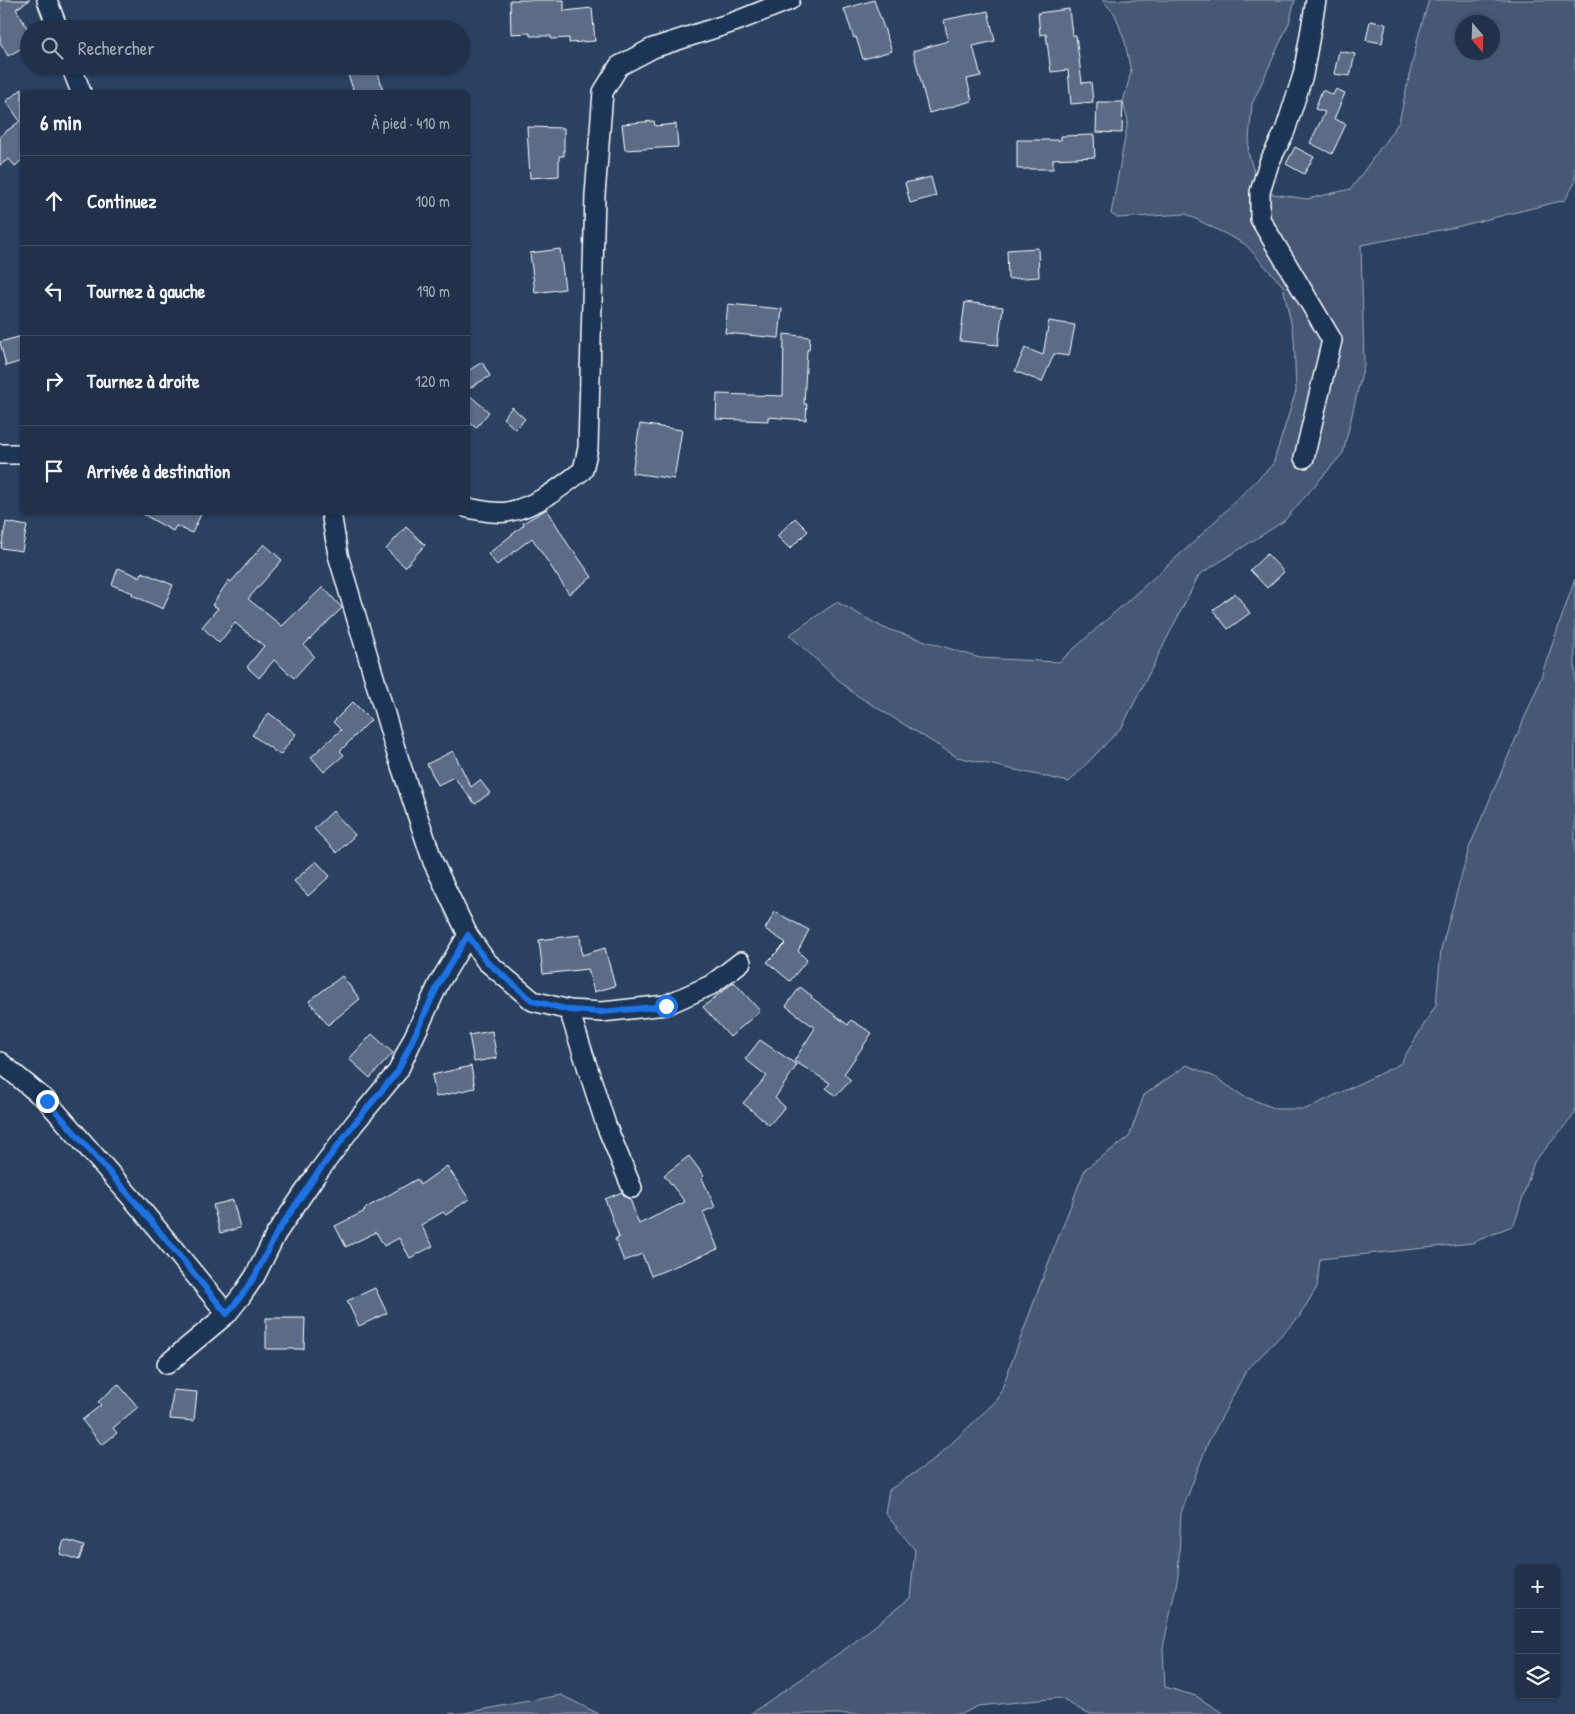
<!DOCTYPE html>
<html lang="fr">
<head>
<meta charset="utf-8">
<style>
  body { margin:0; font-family:"Patrick Hand",sans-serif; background:#2d3d53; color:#f1f3f6 }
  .controls { position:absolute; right:15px; bottom:15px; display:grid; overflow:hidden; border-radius:8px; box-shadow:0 1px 4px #0004 }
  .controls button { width:45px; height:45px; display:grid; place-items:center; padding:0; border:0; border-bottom:1px solid #3d4c61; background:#203149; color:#f1f3f6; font:25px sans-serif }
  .compass { position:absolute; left:1455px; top:15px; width:45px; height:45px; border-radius:50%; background:#203149; box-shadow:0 1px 4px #0004; rotate:161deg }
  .stop { position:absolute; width:15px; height:15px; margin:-11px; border:4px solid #1a73e8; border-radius:50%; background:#fff }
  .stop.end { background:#1a73e8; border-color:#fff; box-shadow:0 1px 5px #0008 }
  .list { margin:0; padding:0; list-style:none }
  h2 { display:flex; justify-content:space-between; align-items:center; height:65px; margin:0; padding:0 20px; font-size:21px }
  h2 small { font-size:16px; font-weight:400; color:#a2a9b4 }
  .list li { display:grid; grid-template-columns:32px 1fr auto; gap:15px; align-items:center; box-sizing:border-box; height:90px; padding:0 20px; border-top:1px solid #3d4c61 }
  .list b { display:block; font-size:19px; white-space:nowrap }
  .list em { font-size:16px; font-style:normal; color:#a2a9b4 }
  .icon { flex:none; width:28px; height:28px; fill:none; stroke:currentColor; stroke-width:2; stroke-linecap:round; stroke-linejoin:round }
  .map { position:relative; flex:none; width:1575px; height:1714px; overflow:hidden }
  .search { position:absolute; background:#203149; box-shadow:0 1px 4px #0004; left:20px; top:20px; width:450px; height:55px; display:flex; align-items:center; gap:12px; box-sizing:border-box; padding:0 18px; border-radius:28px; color:#a2a9b4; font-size:19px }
  .panel { position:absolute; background:#203149; box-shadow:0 1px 4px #0004; left:20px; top:90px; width:450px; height:425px; border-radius:8px }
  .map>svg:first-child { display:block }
  .green { fill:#465975; stroke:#a2acba; fill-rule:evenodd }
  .building { fill:#5b6c86; stroke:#fff }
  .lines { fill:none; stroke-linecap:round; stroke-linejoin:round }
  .street-casing { stroke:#fff; stroke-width:22 }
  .street { stroke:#1d3557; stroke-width:19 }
  .route { stroke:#1a73e8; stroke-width:6 }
</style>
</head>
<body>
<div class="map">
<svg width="1575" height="1714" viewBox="0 0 1575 1714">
  <rect width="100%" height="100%" fill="#2a4161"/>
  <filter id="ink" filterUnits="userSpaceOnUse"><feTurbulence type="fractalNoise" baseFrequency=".02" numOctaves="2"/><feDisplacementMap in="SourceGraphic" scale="10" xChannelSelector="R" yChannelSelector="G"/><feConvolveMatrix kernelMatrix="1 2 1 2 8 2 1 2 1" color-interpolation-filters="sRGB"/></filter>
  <g filter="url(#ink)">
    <g class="green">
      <path d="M1102,0h193l-6,23 -37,81 -4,48 12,40 47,7 44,-10 48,-67 19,-85 11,-37h146v183l-10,17 -109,27 -95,18 3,119 -21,89 -59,68 -85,54 -77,152 -53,55 -112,-25 -104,-64 -64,-58 48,-33 47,26 96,30 79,4 136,-121 78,-77 23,-73 -2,-54 -11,-51 -38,-42 -59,-30 -68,4 -7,-4 17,-93 -5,-19 8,-30 -6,-30 -10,-28zM1462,22h30v30h-30z"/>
      <path d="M1575,579v535l-41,48 -20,63 -42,18 -152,16 -3,28 -18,30 -53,54 -38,72 -27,70 -3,63 -15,72 2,39 31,9 28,18h-136l-28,-16 -82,8 -16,8h-212l98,-67 62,-49 5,-48 -30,-37 4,-23 45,-30 64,-61 50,-135 37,-95 44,-32 15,-42 43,-30 28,12 28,19 34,13h29l94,-45 36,-59 5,-56 28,-101 67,-157z"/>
      <path d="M561,1695l38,19h-150l15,-1z"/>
    </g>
    <g class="building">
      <path d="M0,0h30l-14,9 13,22v13l-21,12 -8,-14z"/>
      <path d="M510,0h54v11l28,-3 3,33 -26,2v-5l-18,1v-3h-21v-3l-19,1z"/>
      <path d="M874,0l18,51 -29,8 -7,-22 -2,1 -10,-29z"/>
      <path d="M1069,9l3,26h4l6,48 9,-1 2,20 -22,2 -3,-34 -17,2 -5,-38 -6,1 -2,-22z"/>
      <path d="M988,11l7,30 -22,5 8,30 -14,3 5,22 -43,12 -16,-62 35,-10 -4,-21z"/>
      <path d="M1370,21l16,3 -4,19 -16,-3z"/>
      <path d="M1339,51l16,3 -5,22 -16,-2z"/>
      <path d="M345,66h31l7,24 -9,2h-20z"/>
      <path d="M22,89v71l-7,6 -6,-7 -9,6v-29l20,-15 -14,-20z"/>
      <path d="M1336,89l9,4 -11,26 12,5 -14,30 -22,-11 15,-31 -10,-3 7,-19 11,5z"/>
      <path d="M1097,102h26l-1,31 -26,-1z"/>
      <path d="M654,121l1,5 21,-2 2,23 -53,3 -3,-26z"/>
      <path d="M527,127l37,1v28h-5v20l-29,2z"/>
      <path d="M1094,135l1,22 -42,2v10h-36v-29h44v-4z"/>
      <path d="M1295,147l19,10 -10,17 -18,-10z"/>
      <path d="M931,177l5,19 -26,7 -5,-20z"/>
      <path d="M1038,248l1,29 -31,2 -1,-29z"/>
      <path d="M560,249l5,40 -30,4 -5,-40z"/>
      <path d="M965,302l38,5 -5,38 -38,-4z"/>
      <path d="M728,304l54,5 -3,29 -54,-5z"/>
      <path d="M1049,321l26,4 -6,31 -15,-2 -12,28 -27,-11 10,-23 18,7z"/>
      <path d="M784,334l26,3 -1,13h-2l-3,54h3l-1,16 -38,-3v4l-52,-2 1,-25 66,2z"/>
      <path d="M22,336v25l-16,5 -6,-24z"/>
      <path d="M482,362l8,14 -22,13v-18z"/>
      <path d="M468,394l21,18 -13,16 -8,-7z"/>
      <path d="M512,407l13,12 -10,10 -12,-11z"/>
      <path d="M640,424l42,6 -8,49 -42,-6z"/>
      <path d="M547,509l25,42 1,-1 19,27 -23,17 -37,-56 -35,27 -9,-11 36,-29 -1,-2z"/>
      <path d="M139,512h63l-10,21 -16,-7 -3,5z"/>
      <path d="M795,518l13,13 -18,18 -13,-13z"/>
      <path d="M6,522l21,4 -5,25 -21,-3z"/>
      <path d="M406,527l19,18 -20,22 -19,-18z"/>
      <path d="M264,544l18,16 -34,39 34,27 41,-39 19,21 -38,37 10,11 -20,22 -20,-18 -15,18 -12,-11 17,-21 -29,-23 -16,20 -17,-16 16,-19 -6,-3 17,-25 2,2z"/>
      <path d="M1267,554l17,18 -17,16 -17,-18z"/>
      <path d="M118,568l22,9 2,-5 31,13 -10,24 -31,-14 1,-2 -21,-8z"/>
      <path d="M1235,593l15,20 -22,16 -15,-19z"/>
      <path d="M353,702l18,18 -31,31 4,4 -20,17 -13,-15 30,-27 -8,-8z"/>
      <path d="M269,713l27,21 -16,21 -28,-20z"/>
      <path d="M453,751l18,36 9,-7 10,13 -15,11 -21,-27 -16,8 -11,-21z"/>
      <path d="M333,811l22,24 -18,18 -23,-24z"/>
      <path d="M316,861l14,15 -22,20 -14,-15z"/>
      <path d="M775,912l34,18 -11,21 9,9 -17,21 -23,-19 19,-19 -21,-14z"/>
      <path d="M580,935l2,20 23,-7 10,38 -21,6 -6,-23 -45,5 -4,-34z"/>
      <path d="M342,976l18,23 -32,26 -19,-24z"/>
      <path d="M734,982l26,29 -30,26 -27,-30z"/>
      <path d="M800,987l12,9 -1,1 37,28 3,-5 21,13 -28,41 7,6 -15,16 -10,-8 4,-5 -36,-22 21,-33 -29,-22z"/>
      <path d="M492,1031l5,27 -23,4 -5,-27z"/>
      <path d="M372,1034l21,19 -23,25 -21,-19z"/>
      <path d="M760,1040l37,25 -22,33 10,9 -16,18 -26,-22 24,-27 -22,-17z"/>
      <path d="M471,1066l4,22 -39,9 -4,-22z"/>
      <path d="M689,1156l15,20 -2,2 13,29 -12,5 15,37 -67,27 -9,-22 -18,7 -9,-22 4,-2 -14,-38 17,-7 3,5 5,2 9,25 46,-22 -21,-27z"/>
      <path d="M447,1166l22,33 -23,16 -3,-3 -22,13 12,21 -23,12 -11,-20 -15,8 -8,-14 -30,15 -11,-21 30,-15 -1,-2 53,-30 3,6z"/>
      <path d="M233,1200l7,28 -20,5 -7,-28z"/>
      <path d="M375,1288l12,25 -28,13 -12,-25z"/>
      <path d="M266,1318h39l-1,31h-38z"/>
      <path d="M118,1384l20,23 -25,21 4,5 -15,12 -20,-25 19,-15 -3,-3z"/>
      <path d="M173,1390l24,2 -3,29 -24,-2z"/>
      <path d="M64,1540l20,6 -5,14 -19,-6z"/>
    </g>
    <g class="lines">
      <g class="street-casing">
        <g id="street">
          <path d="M47,0l11,29"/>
          <path d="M71,66l10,26"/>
          <path d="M0,454h22"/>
          <path d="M1304,458l28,-118 -72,-121v-27l9,-29 16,-32 18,-56 13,-75"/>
          <path d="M468,508c11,2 27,6 39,4 29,-5 53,-24 76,-42l5,-22 7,-253 8,-103 16,-26 34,-18 84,-27 53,-21"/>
          <path d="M331,512l7,43 57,193 38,114 35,73 18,26 47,40 36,9 33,2 64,-7 45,-20 30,-23"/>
          <path d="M569,1010l37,115 26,63"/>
          <path d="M0,1062l47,39 89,102 91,111"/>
          <path d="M167,1364l60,-50 15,-19 13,-19 21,-42 40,-59 38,-51 44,-53 41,-88 29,-48"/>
        </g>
      </g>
      <use href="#street" class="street"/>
    </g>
  </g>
  <g class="lines" filter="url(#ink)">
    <path class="route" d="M47,1101l89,102 91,111 15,-19 13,-19 21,-42 40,-59 38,-51 44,-53 41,-88 29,-48 18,26 47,40 36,9 33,2 64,-6"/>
  </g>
</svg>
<div class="controls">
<button>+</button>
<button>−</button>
<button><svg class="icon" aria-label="layers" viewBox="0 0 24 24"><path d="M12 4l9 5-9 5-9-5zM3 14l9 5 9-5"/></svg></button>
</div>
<svg class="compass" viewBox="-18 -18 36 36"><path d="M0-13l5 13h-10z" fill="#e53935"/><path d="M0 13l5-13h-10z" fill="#a2a9b4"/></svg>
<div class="stop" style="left:666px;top:1006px"></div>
<div class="stop end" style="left:47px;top:1101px"></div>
<div class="search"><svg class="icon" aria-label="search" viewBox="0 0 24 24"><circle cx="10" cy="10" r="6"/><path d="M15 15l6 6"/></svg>Rechercher</div>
<section class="panel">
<h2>6 min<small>À pied · 410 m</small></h2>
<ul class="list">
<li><svg class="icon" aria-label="ahead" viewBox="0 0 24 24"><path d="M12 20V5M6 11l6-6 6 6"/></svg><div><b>Continuez</b></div><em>100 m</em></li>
<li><svg class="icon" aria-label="left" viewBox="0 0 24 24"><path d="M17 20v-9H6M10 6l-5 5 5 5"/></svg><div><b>Tournez à gauche</b></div><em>190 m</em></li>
<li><svg class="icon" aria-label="right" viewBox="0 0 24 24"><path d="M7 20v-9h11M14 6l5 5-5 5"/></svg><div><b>Tournez à droite</b></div><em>120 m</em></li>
<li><svg class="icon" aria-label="arrive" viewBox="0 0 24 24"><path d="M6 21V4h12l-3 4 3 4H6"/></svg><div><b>Arrivée à destination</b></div></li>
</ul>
</section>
</div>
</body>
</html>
